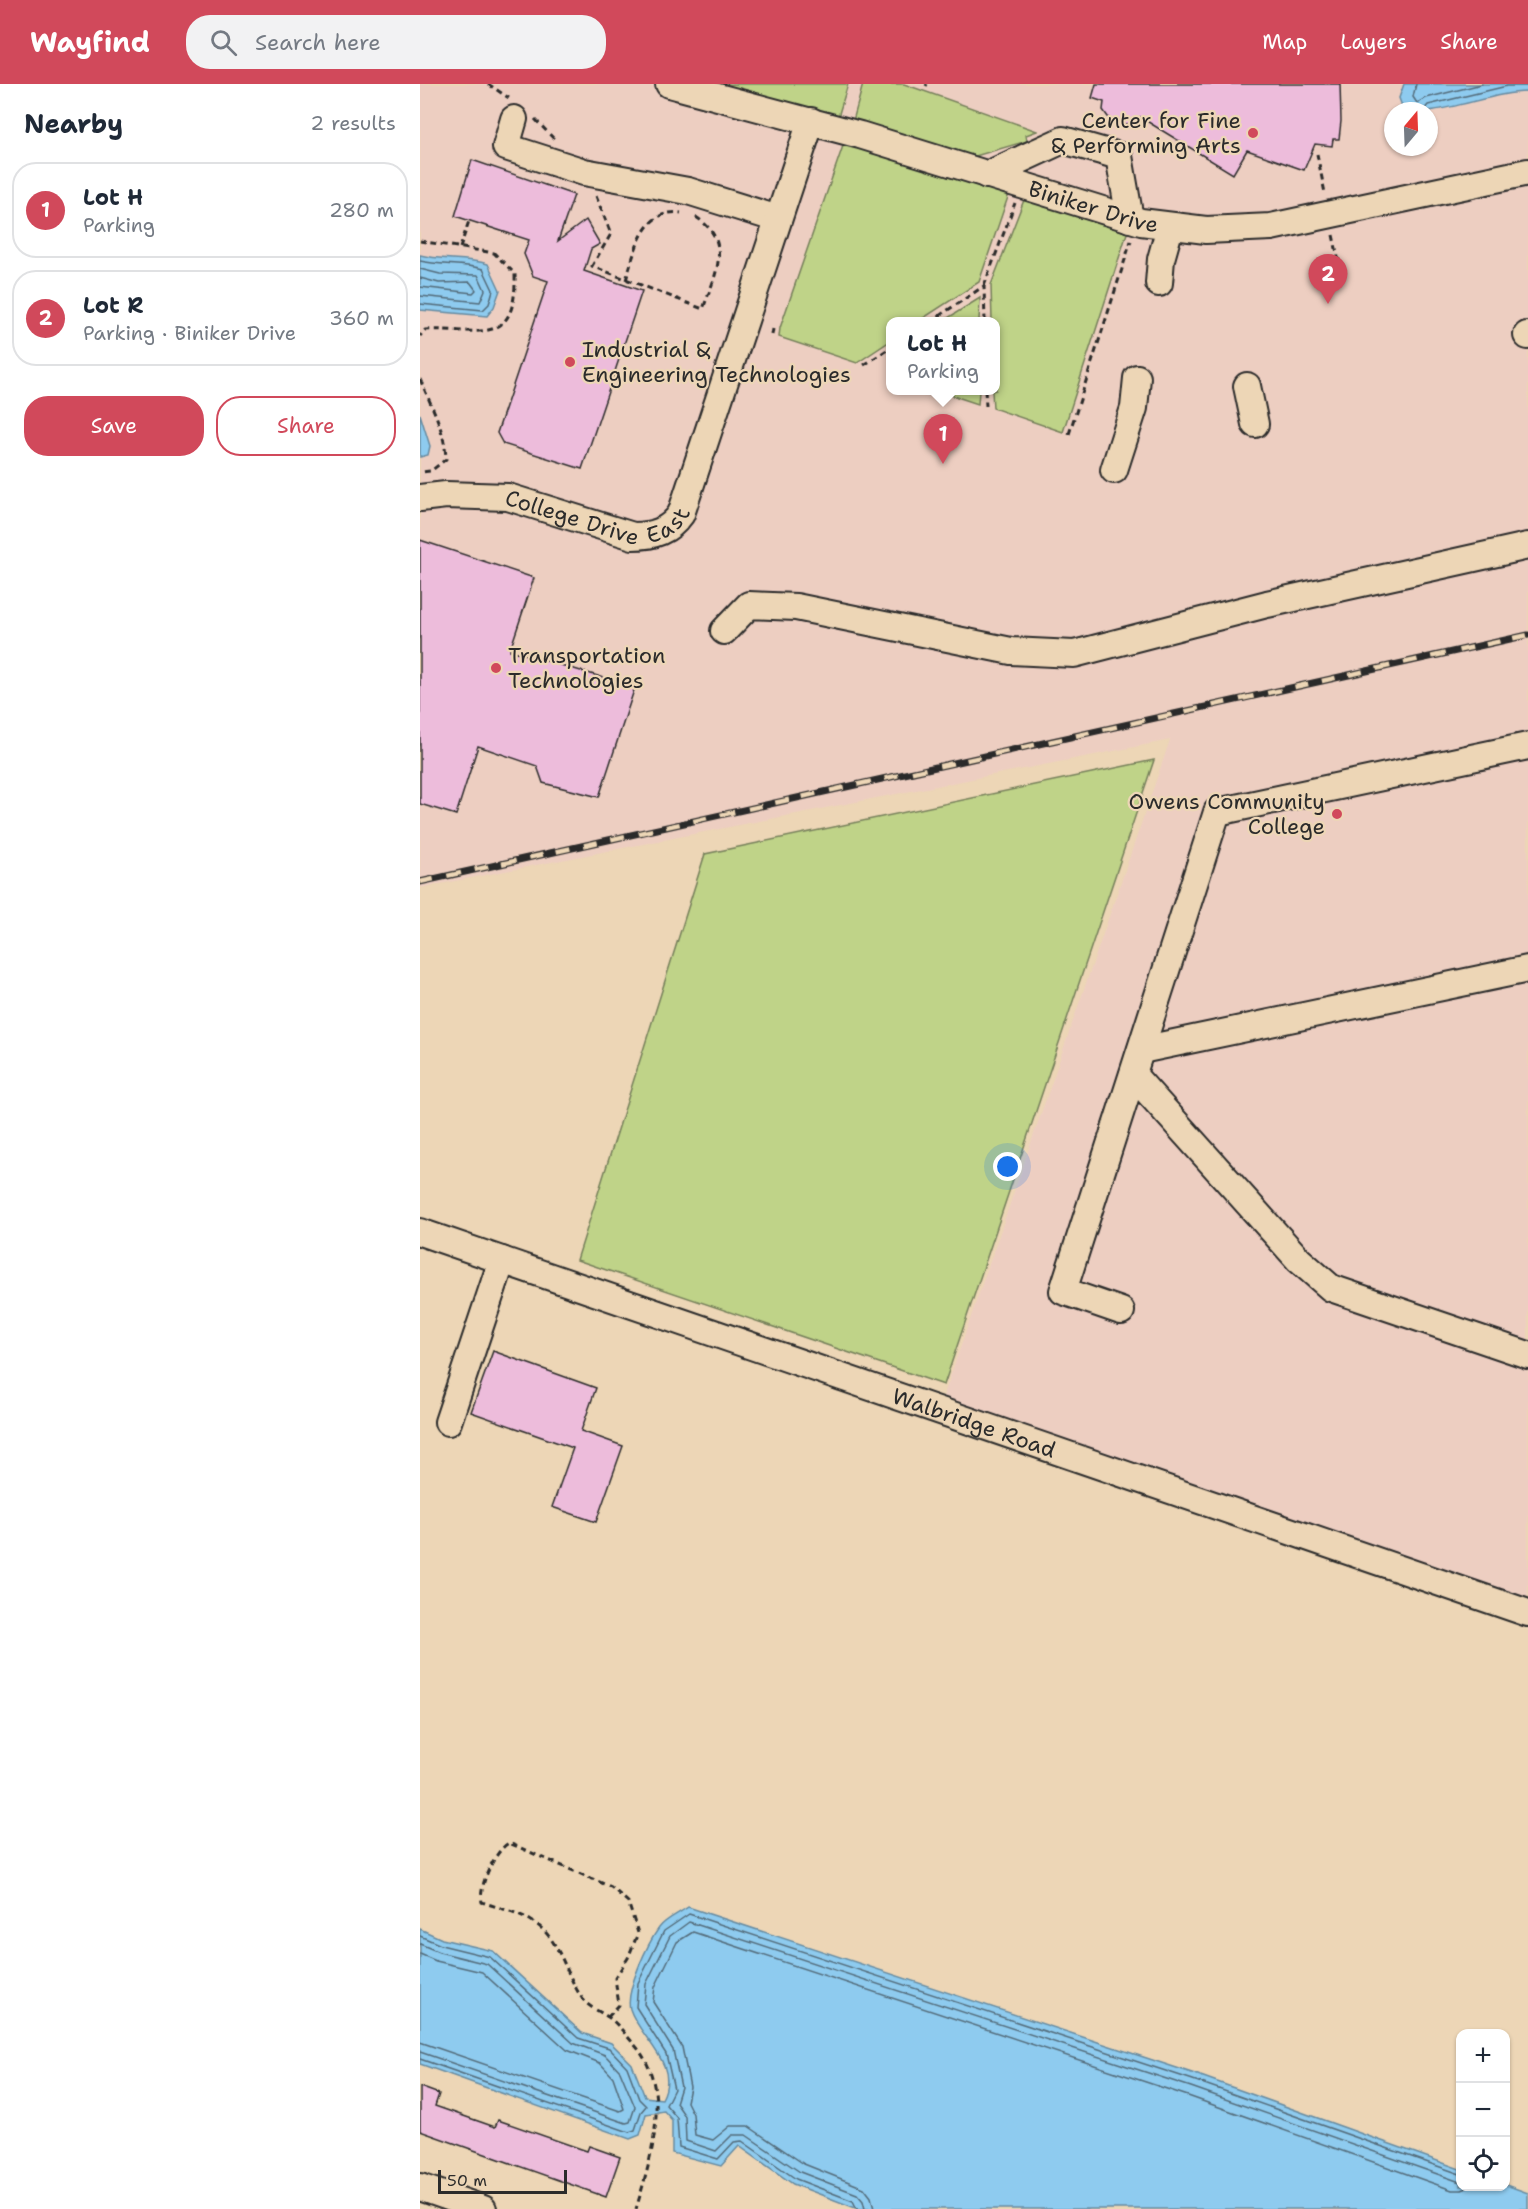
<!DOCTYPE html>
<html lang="en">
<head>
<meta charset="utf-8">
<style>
  body { margin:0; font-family:"Shantell Sans",sans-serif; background:#f2f2f3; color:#1f2937 }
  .controls { position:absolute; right:18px; bottom:18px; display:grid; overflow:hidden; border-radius:12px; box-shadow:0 2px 4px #0004 }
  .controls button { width:54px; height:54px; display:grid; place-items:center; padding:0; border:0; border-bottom:2px solid #e0e1e3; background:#fff; color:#1f2937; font:30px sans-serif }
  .compass { position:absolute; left:964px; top:18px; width:54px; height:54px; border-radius:50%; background:#fff; box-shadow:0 2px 4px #0004; rotate:19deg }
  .scale { position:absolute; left:18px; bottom:15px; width:129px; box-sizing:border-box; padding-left:6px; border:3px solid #2b2b2b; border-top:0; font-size:16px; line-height:21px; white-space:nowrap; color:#2b2b2b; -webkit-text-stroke:4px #edd6b6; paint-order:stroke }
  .you { position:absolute; left:588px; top:1083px; width:21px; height:21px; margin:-15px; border:4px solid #fff; border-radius:50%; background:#1a73e8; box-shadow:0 0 0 9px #1a73e833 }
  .badge { display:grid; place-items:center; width:39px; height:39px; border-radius:50%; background:#d1495b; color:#fff; font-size:20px; font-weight:700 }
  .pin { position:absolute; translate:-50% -50px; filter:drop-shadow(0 2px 3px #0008) }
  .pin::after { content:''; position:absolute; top:32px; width:21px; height:18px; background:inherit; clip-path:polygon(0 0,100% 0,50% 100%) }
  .popup { position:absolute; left:466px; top:233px; width:114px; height:78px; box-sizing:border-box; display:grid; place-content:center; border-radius:12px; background:#fff; filter:drop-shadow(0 2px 4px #0005); font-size:20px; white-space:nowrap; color:#747a83 }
  .popup b { font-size:22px; color:#1f2937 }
  .popup::after { content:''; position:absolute; left:50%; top:100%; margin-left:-12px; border:12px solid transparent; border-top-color:#fff }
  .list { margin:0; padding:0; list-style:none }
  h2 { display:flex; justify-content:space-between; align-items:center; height:78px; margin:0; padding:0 24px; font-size:26px }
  h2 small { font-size:20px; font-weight:400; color:#747a83 }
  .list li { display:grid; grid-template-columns:39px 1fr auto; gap:18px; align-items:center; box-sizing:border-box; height:96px; margin:0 12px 12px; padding:0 12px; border:2px solid #e0e1e3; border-radius:24px }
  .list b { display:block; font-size:22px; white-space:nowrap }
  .list p { margin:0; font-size:20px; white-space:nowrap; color:#747a83 }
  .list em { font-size:20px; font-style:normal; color:#747a83 }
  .actions { display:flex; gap:12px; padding:18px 24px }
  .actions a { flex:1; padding:14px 0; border:2px solid #d1495b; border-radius:24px; text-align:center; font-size:21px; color:#d1495b }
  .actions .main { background:#d1495b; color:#fff }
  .icon { flex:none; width:33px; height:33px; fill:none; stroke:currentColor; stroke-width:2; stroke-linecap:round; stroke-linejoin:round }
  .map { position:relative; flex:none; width:1108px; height:2125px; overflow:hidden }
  header { display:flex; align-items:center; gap:36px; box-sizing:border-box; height:84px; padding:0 30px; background:#d1495b; color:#fff }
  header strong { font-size:28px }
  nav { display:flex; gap:33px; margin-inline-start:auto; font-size:21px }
  .search { width:420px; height:54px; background:#f2f2f3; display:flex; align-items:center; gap:15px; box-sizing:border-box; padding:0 21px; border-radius:24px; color:#747a83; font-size:22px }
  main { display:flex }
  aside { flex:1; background:#fff }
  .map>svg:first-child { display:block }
  .built { fill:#edcec1; fill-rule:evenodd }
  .green { fill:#bfd388; stroke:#757f5a; stroke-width:1.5 }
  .water { fill:#8ecbef; stroke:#668ba1; stroke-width:1.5 }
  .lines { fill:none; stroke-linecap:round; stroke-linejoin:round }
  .shore { stroke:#536b79; stroke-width:1.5 }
  .building { fill:#edbcdb; stroke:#2b2b2b; stroke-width:1.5 }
  .minor-casing { stroke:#2b2b2b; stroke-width:30 }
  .path { stroke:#2b2b2b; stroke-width:3; stroke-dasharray:6 4.5; stroke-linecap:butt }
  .minor { stroke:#edd6b6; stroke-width:26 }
  .rail-casing { stroke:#2b2b2b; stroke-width:7 }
  .rail { stroke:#edd6b6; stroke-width:4.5; stroke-dasharray:14; stroke-linecap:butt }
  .poi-dot { fill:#d1495b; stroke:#edd6b6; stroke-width:2 }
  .labels { text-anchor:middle; stroke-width:4.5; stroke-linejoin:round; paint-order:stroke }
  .poi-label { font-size:22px; fill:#2b2b2b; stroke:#edd6b6; text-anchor:end }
  .street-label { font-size:22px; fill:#2b2b2b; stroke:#edd6b6 }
</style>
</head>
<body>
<header>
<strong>Wayfind</strong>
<div class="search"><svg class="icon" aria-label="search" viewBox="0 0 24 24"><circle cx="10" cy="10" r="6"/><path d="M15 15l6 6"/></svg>Search here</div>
<nav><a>Map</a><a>Layers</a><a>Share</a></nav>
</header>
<main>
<aside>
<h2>Nearby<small>2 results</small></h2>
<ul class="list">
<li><span class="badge">1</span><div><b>Lot H</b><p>Parking</p></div><em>280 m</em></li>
<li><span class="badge">2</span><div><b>Lot R</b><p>Parking · Biniker Drive</p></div><em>360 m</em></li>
</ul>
<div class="actions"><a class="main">Save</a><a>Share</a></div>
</aside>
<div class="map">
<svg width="1108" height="2125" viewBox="0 0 1108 2125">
  <rect width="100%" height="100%" fill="#edd6b6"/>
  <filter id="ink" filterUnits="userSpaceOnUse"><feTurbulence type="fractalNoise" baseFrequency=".0167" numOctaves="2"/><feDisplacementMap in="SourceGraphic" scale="12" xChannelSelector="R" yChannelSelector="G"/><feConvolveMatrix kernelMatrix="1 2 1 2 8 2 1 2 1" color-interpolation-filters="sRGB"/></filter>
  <g filter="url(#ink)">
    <path class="built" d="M0,0h1108v1529l-590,-201 232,-672 -750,148zM973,27h36v36h-36zM470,238h106v68h-106z"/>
    <g class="green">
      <path d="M295,0h133l-10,33z"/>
      <path d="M443,0h41l133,47 -11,4 1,6 -55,16 -119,-36z"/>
      <path d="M425,56l164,54 -30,88 -60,39 -29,1v19l-33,22 -78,-26 1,-9z"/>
      <path d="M604,116l104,30 -65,202 -70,-24 -1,-17 4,-1v-68l-4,-1 -1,-36z"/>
      <path d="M560,214l-1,23h-36z"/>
      <path d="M519,307h40l-1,13z"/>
      <path d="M734,676l-210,625 -367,-125 128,-406z"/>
    </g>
    <g class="water">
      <path d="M984,0h124v8c-35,-1 -98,28 -125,17l-4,-11z"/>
      <path d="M0,171c23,6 45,2 68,9l12,26 -6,17 -7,9 -67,-6z"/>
      <path d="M0,330l10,32 -2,9 -8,2z"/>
      <path d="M268,1823l507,167 265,95v17l46,-1 22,8v16h-670l-65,-25 -54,-38 -18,20 -49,-13v-33l-8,-9 -18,3 -6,21 -10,4 -210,-75v-135l22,10 51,12 89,82 29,10 21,21 13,33 17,2c19,-36 -23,-61 -32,-90 -5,-18 18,-66 29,-81 6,-9 21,-15 29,-21z"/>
    </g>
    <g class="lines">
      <g class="shore">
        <path d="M996,0l-3,13 4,6 9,-5 56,-14"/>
        <path d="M1003,27l5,-6 79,-19h21"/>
        <path d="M0,177c21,5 43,2 63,8l10,21 -4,14 -6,6 -63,-6"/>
        <path d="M0,185l20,5 38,1 7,15 -5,12 -60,-6"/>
        <path d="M0,194l19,5 31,-1 6,8 -3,3 -53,-6"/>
        <path d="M0,1852l21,9 49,12 88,81 31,10 18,19 12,32 7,7 -5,6 -6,18 -6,2 -209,-73"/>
        <path d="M0,1860l19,8 48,12 86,79 32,12 15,16 15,36 -5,15 -4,1 -206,-71"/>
        <path d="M0,1870l16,7 46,11 85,78 33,13 13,14 11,32 -4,2 -200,-69"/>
        <path d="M437,2125l-4,-8 -57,-22 -54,-38 -8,1 -16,17 -39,-12 -2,-29 -11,-13 8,-16 -8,-35 -30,-47 2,-24 26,-52 25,-17 504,166 267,94"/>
        <path d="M445,2125l-2,-8 -6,-7 -57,-22 -54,-37h-14l-16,16 -30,-10 -1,-25 -9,-13 5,-16 -8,-37 -29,-46 2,-20 24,-48 19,-14 502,165 269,95"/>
        <path d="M454,2125l-3,-12 -7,-9 -60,-24 -56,-38h-18l-17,14 -18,-5 -2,-21 -6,-12 3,-15 -8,-40 -29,-45 2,-15 22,-45 16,-10 495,164 264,94h10l10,-4"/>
      </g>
    </g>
    <g class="building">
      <path d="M676,0h244l1,37 -2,18h-6l-1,7 -17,-2 -11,26 -57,-20 -14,24 -93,-57 -9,7h-18l-10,-14 1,-8 -12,-4z"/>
      <path d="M52,76l102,35 -16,46 28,-21 14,24 -9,5 -7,22 58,20 -60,178 -79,-25 -6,-11 51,-152 -15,-5 -9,-22 5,-14 -74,-24z"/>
      <path d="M0,456l114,38 -24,72 125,37 -36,110 -56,-14 -6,-17 -59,-20 -22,69 -36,-11z"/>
      <path d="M73,1267l103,37 -15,43 42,15 -27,76 -44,-15 21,-59 -102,-36z"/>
      <path d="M0,2003l19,7 -4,12 60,21 3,-7 89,31 2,-5 31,11 -14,40 -186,-66z"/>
    </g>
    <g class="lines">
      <g class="minor-casing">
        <g id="minor">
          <path id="s1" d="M249,0l191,51 281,87 65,8 65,-3 257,-55"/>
          <path d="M94,35l-8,28 78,25 104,19 90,28"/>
          <path d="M567,91l76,-35 56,16 11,63"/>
          <path d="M739,199l2,-24 9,-32"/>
          <path d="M1107,251l1,1"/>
          <path d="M827,302l8,38"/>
          <path d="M694,386l20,-62 3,-30"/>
          <path id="s2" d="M0,414l26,-3 62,2 125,39c21,0 36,-5 48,-22l130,-393"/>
          <path d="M304,547l25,-26 47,2 215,44 63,3 193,-50 261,-58"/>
          <path d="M721,966l387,-81"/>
          <path d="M713,991l166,185 32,28 197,67"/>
          <path id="s3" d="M0,1148l1108,381"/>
          <path d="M701,1227l-58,-20 154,-479 311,-66"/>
          <path d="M28,1338l54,-162"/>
          <path d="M0,2103l63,22"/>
        </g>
      </g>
      <g class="path">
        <path d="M68,0l21,14"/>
        <path d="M506,2l1,-2"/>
        <path d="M115,35l20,21"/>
        <path d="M897,70l8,39"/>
        <path d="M176,112l15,38 -19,32 111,43c12,-34 31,-67 -7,-92"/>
        <path d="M913,151l8,36"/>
        <path d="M0,157l74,12 21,21c2,77 -40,53 -90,56l-5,6"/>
        <path d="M40,164l9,-27"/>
        <path d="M206,196c9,-29 17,-72 55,-67"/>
        <path d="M564,202l31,-83"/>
        <path d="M510,238l54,-36 1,36"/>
        <path d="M352,251l1,-6"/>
        <path d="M444,281l26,-17"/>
        <path d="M0,295c11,27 25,50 26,80l-15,12 -11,1"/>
        <path d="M565,306l1,16"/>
        <path d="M649,350l62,-193"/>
        <path d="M188,1933l11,-12 -4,-27 13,-20 10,-25 -10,-31 -17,-15 -102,-44c-14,7 -31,44 -27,59 16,6 37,10 51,20 27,16 32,52 49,76 7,10 16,12 26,19 9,6 17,17 25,26 41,44 18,116 3,166"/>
      </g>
      <use href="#minor" class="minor"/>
      <g class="rail-casing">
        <path id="rail" d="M0,798l1108,-247"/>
      </g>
      <use href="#rail" class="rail"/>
    </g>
  </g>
  <g class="poi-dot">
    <circle cx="833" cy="49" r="6"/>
    <circle cx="150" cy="278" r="6"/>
    <circle cx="76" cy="584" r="6"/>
    <circle cx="917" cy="730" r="6"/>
  </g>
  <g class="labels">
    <g class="poi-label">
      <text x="821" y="44">Center for Fine<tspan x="821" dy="25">&amp; Performing Arts</tspan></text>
      <text x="162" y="273" text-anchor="start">Industrial &amp;<tspan x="162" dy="25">Engineering Technologies</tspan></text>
      <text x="88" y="579" text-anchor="start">Transportation<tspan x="88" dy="25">Technologies</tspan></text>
      <text x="905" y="725">Owens Community<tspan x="905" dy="25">College</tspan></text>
    </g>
    <g class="street-label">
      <text dy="8" stroke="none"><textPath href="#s1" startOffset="442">Biniker Drive</textPath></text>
      <text dy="8" stroke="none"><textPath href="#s2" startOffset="183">College Drive East</textPath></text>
      <text dy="8" stroke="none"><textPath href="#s3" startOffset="586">Walbridge Road</textPath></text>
    </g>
  </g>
</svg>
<div class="controls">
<button>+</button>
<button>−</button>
<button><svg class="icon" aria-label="locate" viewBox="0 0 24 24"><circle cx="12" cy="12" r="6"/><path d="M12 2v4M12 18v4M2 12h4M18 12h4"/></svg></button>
</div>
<svg class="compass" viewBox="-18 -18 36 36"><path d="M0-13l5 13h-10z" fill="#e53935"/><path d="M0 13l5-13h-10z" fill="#747a83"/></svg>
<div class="scale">50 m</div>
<div class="you"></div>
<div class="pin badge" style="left:523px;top:380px">1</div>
<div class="popup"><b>Lot H</b>Parking</div>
<div class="pin badge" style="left:908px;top:220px">2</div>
</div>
</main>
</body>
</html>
